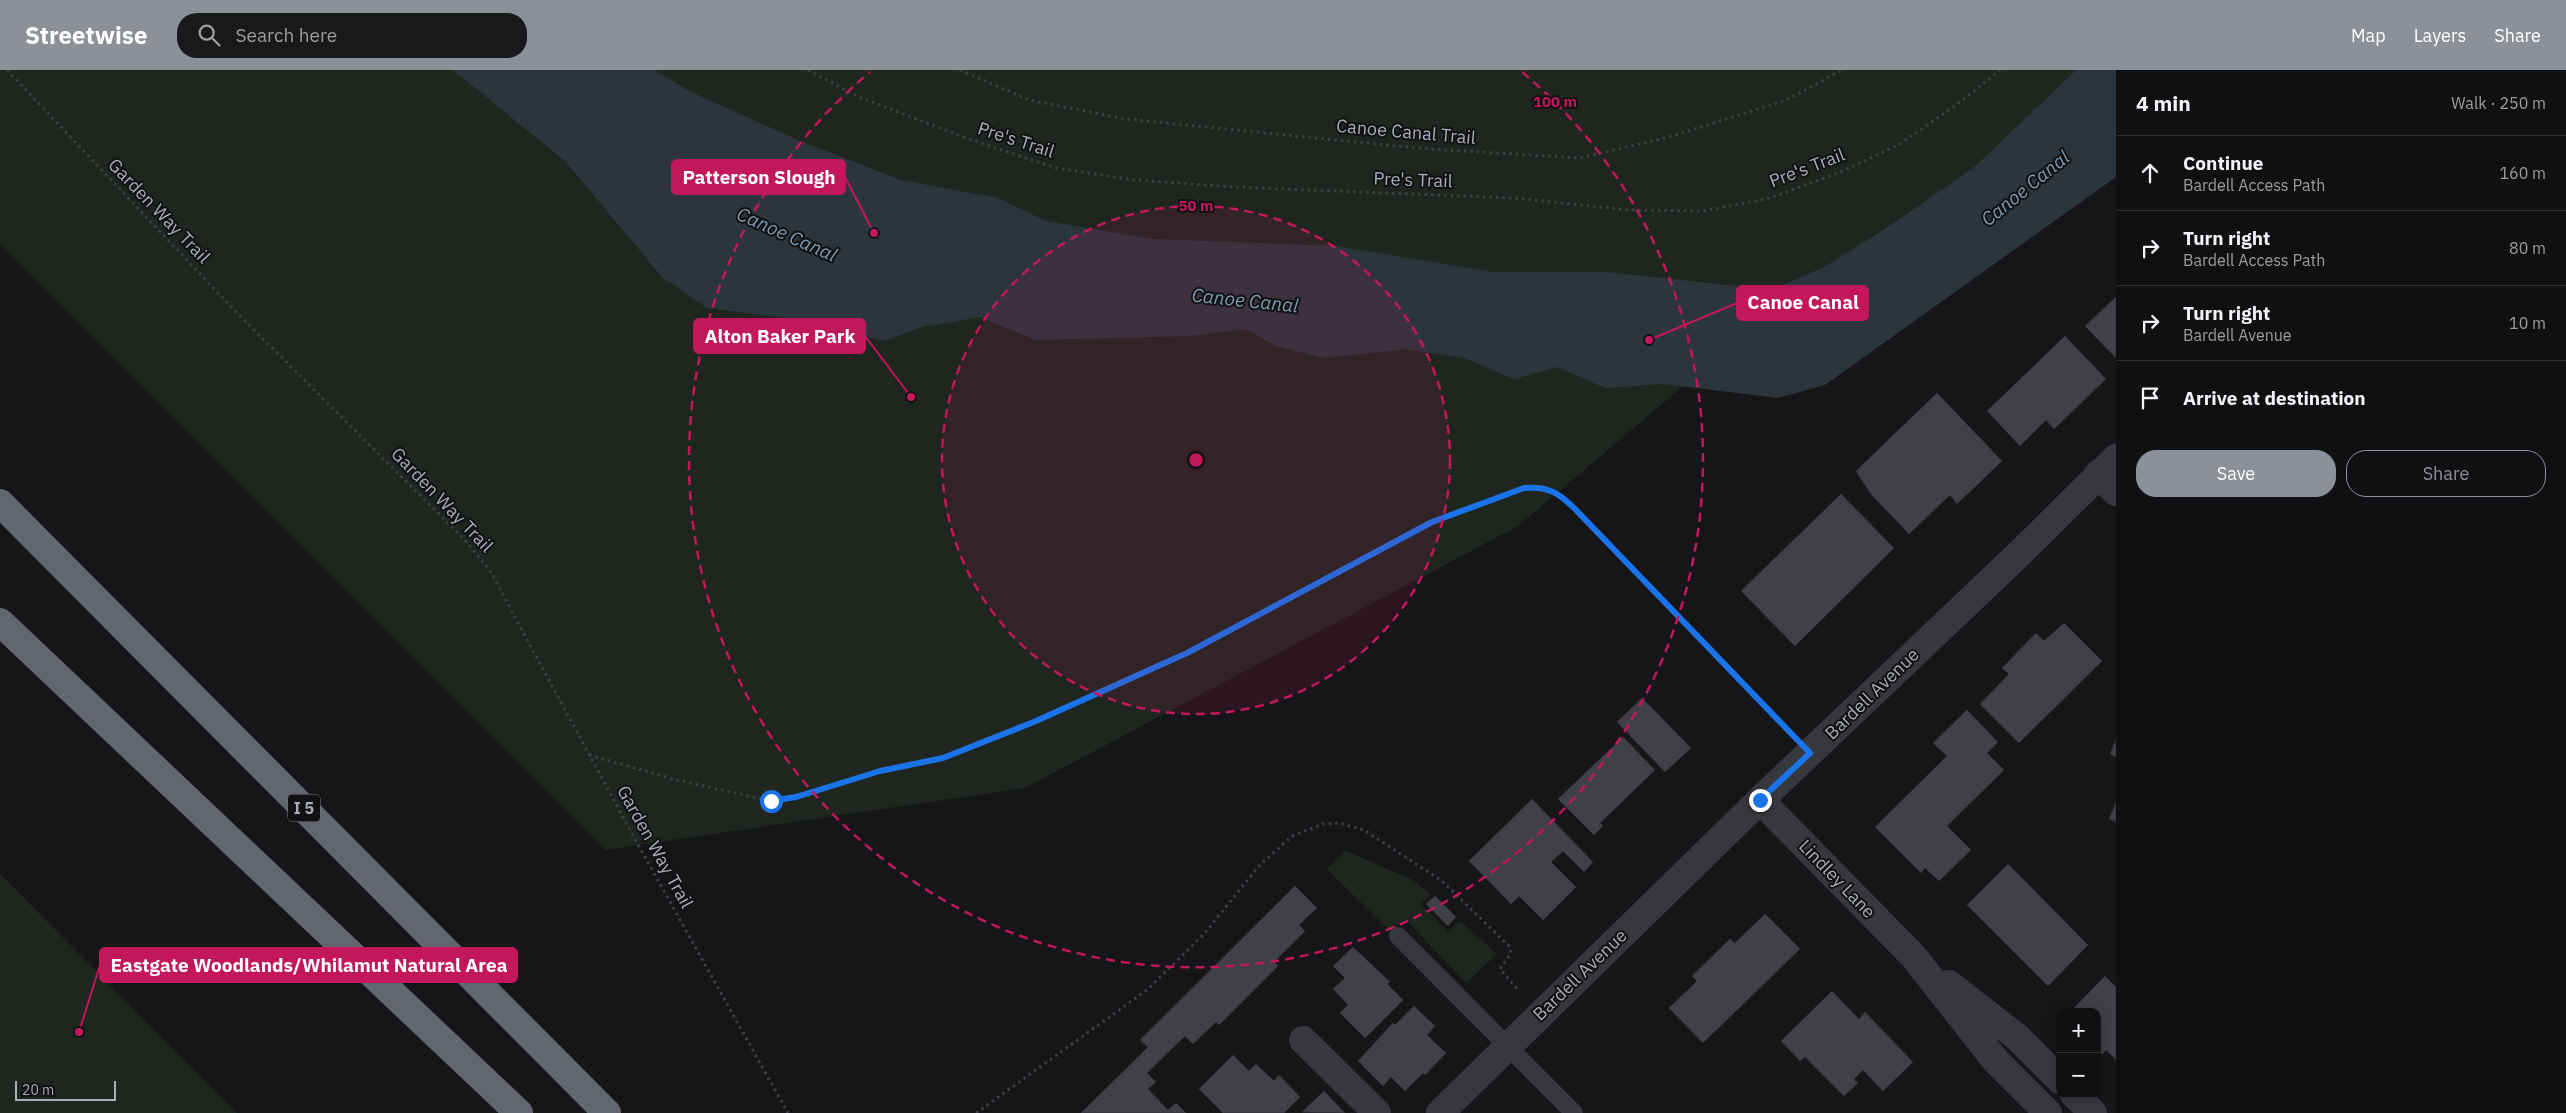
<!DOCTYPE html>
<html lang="en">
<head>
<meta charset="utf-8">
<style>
  body { margin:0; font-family:"IBM Plex Sans",sans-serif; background:#19191b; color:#f1f3f6 }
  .controls { position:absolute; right:15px; bottom:15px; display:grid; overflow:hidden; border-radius:10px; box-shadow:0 2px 12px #0003 }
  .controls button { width:45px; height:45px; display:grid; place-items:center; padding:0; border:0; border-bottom:1px solid #303032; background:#101012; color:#f1f3f6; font:25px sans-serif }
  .scale { position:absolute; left:15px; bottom:12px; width:101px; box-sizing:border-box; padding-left:5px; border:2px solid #a8adb8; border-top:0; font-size:14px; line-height:18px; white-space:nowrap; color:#a8adb8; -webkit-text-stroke:4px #111113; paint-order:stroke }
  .stop { position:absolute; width:15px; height:15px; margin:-11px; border:4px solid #1a73e8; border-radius:50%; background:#fff }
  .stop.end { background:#1a73e8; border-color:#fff; box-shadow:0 1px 5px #0008 }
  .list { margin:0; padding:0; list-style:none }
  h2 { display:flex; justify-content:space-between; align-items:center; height:65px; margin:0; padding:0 20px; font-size:21px }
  h2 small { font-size:16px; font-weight:400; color:#9c9d9f }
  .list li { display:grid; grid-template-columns:32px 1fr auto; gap:15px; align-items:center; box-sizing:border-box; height:75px; padding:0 20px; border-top:1px solid #303032 }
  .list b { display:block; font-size:19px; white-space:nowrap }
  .list p { margin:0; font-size:16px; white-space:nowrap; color:#9c9d9f }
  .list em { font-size:16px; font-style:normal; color:#9c9d9f }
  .actions { display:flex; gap:10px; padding:15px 20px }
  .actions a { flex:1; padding:11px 0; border:1px solid #8c9099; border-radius:20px; text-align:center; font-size:18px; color:#8c9099 }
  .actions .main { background:#8c9099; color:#fff }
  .icon { flex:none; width:28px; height:28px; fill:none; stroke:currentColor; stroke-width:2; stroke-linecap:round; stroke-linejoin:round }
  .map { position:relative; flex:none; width:2116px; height:1043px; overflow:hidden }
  header { display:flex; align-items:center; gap:30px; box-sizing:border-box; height:70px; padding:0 25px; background:#8c9099; color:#fff }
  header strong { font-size:24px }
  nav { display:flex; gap:28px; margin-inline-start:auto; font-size:18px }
  .search { width:350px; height:45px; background:#19191b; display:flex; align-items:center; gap:12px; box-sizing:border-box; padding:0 18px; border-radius:20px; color:#9c9d9f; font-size:19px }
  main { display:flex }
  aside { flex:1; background:#101012 }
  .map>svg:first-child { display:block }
  .green { fill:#1e261f }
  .water { fill:#2c353c }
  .building { fill:#404145; stroke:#303034 }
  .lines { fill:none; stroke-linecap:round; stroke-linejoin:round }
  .path { stroke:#3d3f44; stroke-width:3; stroke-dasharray:2.5 4; stroke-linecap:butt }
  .service { stroke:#37383d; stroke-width:18 }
  .minor { stroke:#37383d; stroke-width:28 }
  .motorway { stroke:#63666e; stroke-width:28 }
  .route { stroke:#1a73e8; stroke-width:6 }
  .ring { fill:none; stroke:#c2185b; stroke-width:2.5; stroke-dasharray:9 6 }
  .labels { text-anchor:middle; stroke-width:4; stroke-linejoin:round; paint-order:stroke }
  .shield { fill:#111113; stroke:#7b7e86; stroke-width:1 }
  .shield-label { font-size:16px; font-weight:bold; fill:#a8adb8 }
  .street-label { font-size:18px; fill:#a8adb8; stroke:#111113 }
  .water-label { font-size:19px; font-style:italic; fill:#7f9bb3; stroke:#111113 }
  .centre { fill:#c2185b; stroke:#111113; stroke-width:2.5 }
  .ring-label { font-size:15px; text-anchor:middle; font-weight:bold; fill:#c2185b; stroke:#111113; stroke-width:4; stroke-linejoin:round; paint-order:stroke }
  .leader { fill:none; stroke:#c2185b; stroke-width:2 }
  .callout-dot { fill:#c2185b; stroke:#111113; stroke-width:2 }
  .callout { fill:#c2185b; stroke:#c2185b; stroke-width:2 }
  .callout-label { font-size:19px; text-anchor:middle; font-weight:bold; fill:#fff }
</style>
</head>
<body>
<header>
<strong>Streetwise</strong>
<div class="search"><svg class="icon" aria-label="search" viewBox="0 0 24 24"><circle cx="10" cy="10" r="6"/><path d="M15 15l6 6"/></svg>Search here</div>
<nav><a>Map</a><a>Layers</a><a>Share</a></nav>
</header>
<main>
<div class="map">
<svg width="2116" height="1043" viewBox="0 0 2116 1043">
  <rect width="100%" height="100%" fill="#161618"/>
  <g class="green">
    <path d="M0,0h2076l-103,98 -87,60 -63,40 -305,258 -493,262 -420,62 -605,-605z"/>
    <path d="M1346,781l67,29 17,14 -9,10 27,28 12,-11 37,33 -31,29 -61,-64 -14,13 -64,-63z"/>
    <path d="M0,804l237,239h-237z"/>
  </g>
  <path class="water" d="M453,0h201l37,22 107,48 103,40 97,18 48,23 107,18 182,7 159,26h114l164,18 52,-23 62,-39 87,-60 103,-98h40v107l-291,208 -47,13 -115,-14 -58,4 -48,-21 -43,12 -50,-21 -58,-9 -82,9 -48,-12 -31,-17 -53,7 -156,4 -56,-23 -58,10 -38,14 -90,-22 -87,-11 -45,-31 -97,-116z"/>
  <g class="building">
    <path d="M2116,227v61l-31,-32z"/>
    <path d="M2065,266l41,43 -52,50 -8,-9 -26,26 -33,-35z"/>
    <path d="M1937,323l65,68 -45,43 -7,-9 -41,39 -39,-41 -14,-22z"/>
    <path d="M1841,424l53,54 -99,98 -54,-55z"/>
    <path d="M2064,553l38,38 -83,82 -39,-39 29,-30 -7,-6 34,-35 8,8z"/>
    <path d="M1642,628l49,50 -26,24 -48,-50z"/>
    <path d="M1967,640l31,32 -11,11 17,17 -57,56 24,24 -32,31 -14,-13 -4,5 -46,-46 72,-71 -14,-13z"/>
    <path d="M1623,667l32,33 -55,53 3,3 -9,9 -36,-36z"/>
    <path d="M2116,670v17l-6,-3z"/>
    <path d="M1532,729l61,63 -9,10 -21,-21 -12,11 25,25 -33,33 -24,-24 -8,8 -42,-43z"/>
    <path d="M2116,733v19l-7,-3z"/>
    <path d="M2008,794l80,81 -40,41 -81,-81z"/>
    <path d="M1295,816l22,22 -18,17 6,6 -31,31 4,4 -59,59 -3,-3 -23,22 -8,-8 -38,37 9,9 -8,7 20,21 8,-7 10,10h-105l67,-66 -8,-7z"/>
    <path d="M1435,826l21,21 -8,9 -22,-22z"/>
    <path d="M1765,844l35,35 -97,94 -34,-35 28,-27 -5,-5 38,-37 5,4z"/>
    <path d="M1353,877l37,35 -3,2 16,16 -38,38 -25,-25 8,-8 -15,-16 12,-11 -12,-12z"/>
    <path d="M2105,906l11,11v73l-10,-10 -6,6 -3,-2v-42h-27z"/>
    <path d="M1832,921l27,28 6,-7 48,50 -30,29 -20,-21 -9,9 4,4 -14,13 -39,-39 -5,4 -19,-20z"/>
    <path d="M1414,936l21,20 -8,9 19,18 -21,22 -2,-2 -18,18 -14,-14 -8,9 -25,-25 35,-38 2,2z"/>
    <path d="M1233,985l16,16 7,-7 18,17 5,-6 21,22 -16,16h-61l-24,-24z"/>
    <path d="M1324,1021l21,22 -43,-1z"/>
  </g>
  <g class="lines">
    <g class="path">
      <path d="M7,0l230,243 225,224 27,32 147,272 152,272"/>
      <path d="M808,0l51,27 107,41 90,30 78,12 100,7 280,11 115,12 75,1 66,-13 73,-27 57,-27 59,-41 41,-33"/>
      <path d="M960,0l69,30 97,19 290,29 164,10 89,-21 118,-37 55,-30"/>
      <path d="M589,685l88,25 94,21 25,-4 84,-26 63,-14 93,-36 151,-68 244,-131 93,-34c23,-2 34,4 50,20l214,223"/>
      <path d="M976,1043l171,-123 58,-57 53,-66 34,-31 31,-12 16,-1 25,7 78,51 68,66 1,6 -11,16 20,23"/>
    </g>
    <path class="service" d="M1398,866l176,177"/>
    <g class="minor">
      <path d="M2098,404l18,18"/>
      <path d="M1760,730l154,157 81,103 53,53"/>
      <path d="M1949,914l68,53 43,43"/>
      <path d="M1303,970l74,73"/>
      <path d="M2074,1024l19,19"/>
      <path d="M1440,1043l320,-313 260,-247 96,-95"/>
    </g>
    <g class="motorway">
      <path d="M0,433l607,610"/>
      <path d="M0,552l519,491"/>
    </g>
  </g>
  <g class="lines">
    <path class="route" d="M771,731l25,-4 84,-26 63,-13 93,-37 151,-68 245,-131 92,-34c23,-2 34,4 50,20l236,245 -50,47"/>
  </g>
  <circle cx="1196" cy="390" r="254" fill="#c2185b" fill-opacity=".12"/>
  <g class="ring">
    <circle cx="1196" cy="390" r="254"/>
    <path d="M1522 2A507 507 0 1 1 870 2"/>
  </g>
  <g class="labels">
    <rect class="shield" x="288" y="724.5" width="32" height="27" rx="4"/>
    <g class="shield-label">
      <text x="304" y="744">I 5</text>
    </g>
    <g class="street-label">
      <text transform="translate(1406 62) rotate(5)" y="6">Canoe Canal Trail</text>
      <text transform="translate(1016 70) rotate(18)" y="6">Pre's Trail</text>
      <text transform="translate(1807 98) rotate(-21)" y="6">Pre's Trail</text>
      <text transform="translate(1413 110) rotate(2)" y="6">Pre's Trail</text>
      <text transform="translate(159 141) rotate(46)" y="6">Garden Way Trail</text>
      <text transform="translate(442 430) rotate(46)" y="6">Garden Way Trail</text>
      <text transform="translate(1872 624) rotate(-44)" y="6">Bardell Avenue</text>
      <text transform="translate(655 777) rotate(61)" y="6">Garden Way Trail</text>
      <text transform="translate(1837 809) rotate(46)" y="6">Lindley Lane</text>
      <text transform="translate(1580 905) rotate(-44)" y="6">Bardell Avenue</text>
    </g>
    <g class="water-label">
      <text transform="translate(2025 118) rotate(-39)" y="7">Canoe Canal</text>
      <text transform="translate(787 164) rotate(24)" y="7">Canoe Canal</text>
      <text transform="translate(1245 230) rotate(6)" y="7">Canoe Canal</text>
    </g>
  </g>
  <circle cx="1196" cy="390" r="8" class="centre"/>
  <g class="ring-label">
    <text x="1555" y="37">100 m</text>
    <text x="1196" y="141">50 m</text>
  </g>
  <path class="leader" d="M874 163L845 107M1649 270L1737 233M911 327L865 266M79 962L100 895"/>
  <g class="callout-dot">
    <circle cx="874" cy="163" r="5"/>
    <circle cx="1649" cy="270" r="5"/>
    <circle cx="911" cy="327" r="5"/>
    <circle cx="79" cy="962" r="5"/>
  </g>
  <g class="callout">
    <rect x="672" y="90" width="173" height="34" rx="5"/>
    <rect x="1737" y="216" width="131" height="34" rx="5"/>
    <rect x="694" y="249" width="171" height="34" rx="5"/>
    <rect x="100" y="878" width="417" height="34" rx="5"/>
  </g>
  <g class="callout-label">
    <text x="759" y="114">Patterson Slough</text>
    <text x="1803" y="239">Canoe Canal</text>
    <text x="780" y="273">Alton Baker Park</text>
    <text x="309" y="902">Eastgate Woodlands/Whilamut Natural Area</text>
  </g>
</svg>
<div class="controls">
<button>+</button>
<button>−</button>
</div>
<div class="scale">20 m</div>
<div class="stop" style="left:771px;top:731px"></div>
<div class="stop end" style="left:1760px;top:730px"></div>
</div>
<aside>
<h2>4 min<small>Walk · 250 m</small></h2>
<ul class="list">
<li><svg class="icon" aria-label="ahead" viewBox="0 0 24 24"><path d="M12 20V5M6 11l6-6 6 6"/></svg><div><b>Continue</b><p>Bardell Access Path</p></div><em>160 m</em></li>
<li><svg class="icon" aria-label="right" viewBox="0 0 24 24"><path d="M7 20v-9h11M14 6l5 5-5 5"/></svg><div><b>Turn right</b><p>Bardell Access Path</p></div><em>80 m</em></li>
<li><svg class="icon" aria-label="right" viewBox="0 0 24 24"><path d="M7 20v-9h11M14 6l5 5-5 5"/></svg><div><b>Turn right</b><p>Bardell Avenue</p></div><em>10 m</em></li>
<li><svg class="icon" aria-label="arrive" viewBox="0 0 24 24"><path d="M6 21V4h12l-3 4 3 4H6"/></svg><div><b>Arrive at destination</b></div></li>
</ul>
<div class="actions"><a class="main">Save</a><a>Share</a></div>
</aside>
</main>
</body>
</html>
